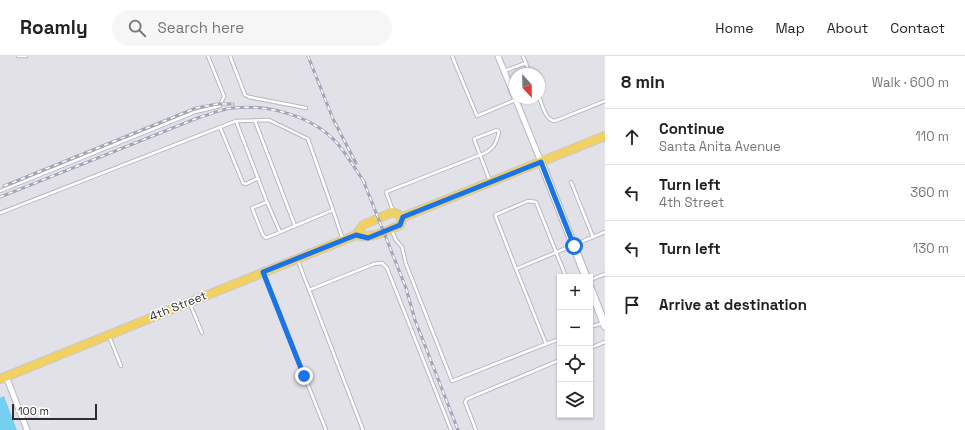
<!DOCTYPE html>
<html lang="en">
<head>
<meta charset="utf-8">
<style>
  body { margin:0; font-family:"Space Grotesk",sans-serif; background:#f6f6f6; color:#222 }
  .controls { position:absolute; right:12px; bottom:12px; display:grid; overflow:hidden; border-radius:0px; box-shadow:0 1px 3px #0004 }
  .controls button { width:36px; height:36px; display:grid; place-items:center; padding:0; border:0; border-bottom:1px solid #e0e0e0; background:#fff; color:#222; font:20px sans-serif }
  .compass { position:absolute; left:509px; top:12px; width:36px; height:36px; border-radius:50%; background:#fff; box-shadow:0 1px 3px #0004; rotate:158deg }
  .scale { position:absolute; left:12px; bottom:10px; width:85px; box-sizing:border-box; padding-left:4px; border:2px solid #2e2e2e; border-top:0; font-size:11px; line-height:14px; white-space:nowrap; color:#2e2e2e; -webkit-text-stroke:3px #fff; paint-order:stroke }
  .stop { position:absolute; width:12px; height:12px; margin:-9px; border:3px solid #1a73e8; border-radius:50%; background:#fff }
  .stop.end { background:#1a73e8; border-color:#fff; box-shadow:0 1px 4px #0008 }
  .list { margin:0; padding:0; list-style:none }
  h2 { display:flex; justify-content:space-between; align-items:center; height:52px; margin:0; padding:0 16px; font-size:17px }
  h2 small { font-size:13px; font-weight:400; color:#767676 }
  .list li { display:grid; grid-template-columns:26px 1fr auto; gap:12px; align-items:center; box-sizing:border-box; height:56px; padding:0 16px; border-top:1px solid #e0e0e0 }
  .list b { display:block; font-size:15px; white-space:nowrap }
  .list p { margin:0; font-size:13px; white-space:nowrap; color:#767676 }
  .list em { font-size:13px; font-style:normal; color:#767676 }
  .icon { flex:none; width:22px; height:22px; fill:none; stroke:currentColor; stroke-width:2; stroke-linecap:round; stroke-linejoin:round }
  .map { position:relative; flex:none; width:605px; height:374px; overflow:hidden }
  header { display:flex; align-items:center; gap:24px; box-sizing:border-box; height:56px; padding:0 20px; background:#fff; border-bottom:1px solid #e0e0e0 }
  header strong { font-size:19px }
  nav { display:flex; gap:22px; margin-inline-start:auto; font-size:14px }
  .search { width:280px; height:36px; background:#f6f6f6; display:flex; align-items:center; gap:10px; box-sizing:border-box; padding:0 14px; border-radius:22px; color:#767676; font-size:15px }
  main { display:flex }
  aside { flex:1; background:#fff }
  .map>svg:first-child { display:block }
  .industrial { fill:#e3e1e8; fill-rule:evenodd }
  .water { fill:#75cff0 }
  .lines { fill:none; stroke-linecap:round; stroke-linejoin:round }
  .lane-casing { stroke:#b4b7c1; stroke-width:4.5 }
  .street-casing { stroke:#b4b7c1; stroke-width:7 }
  .secondary-casing { stroke:#b4b7c1; stroke-width:9 }
  .primary-casing { stroke:#c9c9c9; stroke-width:10 }
  .lane { stroke:#fff; stroke-width:2.5 }
  .street { stroke:#fff; stroke-width:5 }
  .secondary { stroke:#fff; stroke-width:7 }
  .primary { stroke:#f2d163; stroke-width:8 }
  .rail-casing { stroke:#a3a6b8; stroke-width:3 }
  .rail { stroke:#fff; stroke-width:1.5; stroke-dasharray:4.5; stroke-linecap:butt }
  .route { stroke:#1a73e8; stroke-width:5 }
  .labels { text-anchor:middle; stroke-width:3; stroke-linejoin:round; paint-order:stroke }
  .street-label { font-size:12px; fill:#2e2e2e; stroke:#fff }
</style>
</head>
<body>
<header>
<strong>Roamly</strong>
<div class="search"><svg class="icon" aria-label="search" viewBox="0 0 24 24"><circle cx="10" cy="10" r="6"/><path d="M15 15l6 6"/></svg>Search here</div>
<nav><a>Home</a><a>Map</a><a>About</a><a>Contact</a></nav>
</header>
<main>
<div class="map">
<svg width="605" height="374" viewBox="0 0 605 374">
  <rect width="100%" height="100%" fill="#efe9e1"/>
  <path class="industrial" d="M0,0h605v374h-598l-7,-18zM515,18h24v24h-24zM560,221h30v138h-30z"/>
  <path class="water" d="M4,340l13,34h-17v-32z"/>
  <g class="lines">
    <g class="lane-casing">
      <g id="lane">
        <path d="M18,0h8"/>
        <path d="M230,0l15,39 4,2 57,11"/>
        <path d="M452,0l25,60 38,-16"/>
        <path d="M523,0l7,18"/>
        <path d="M504,15l22,-8"/>
        <path d="M539,40c3,8 6,24 16,25l50,-20"/>
        <path d="M255,65l40,105"/>
        <path d="M220,71l23,56 3,1 12,-6"/>
        <path d="M497,74l2,2c-3,13 -7,19 -19,23l-6,-16z"/>
        <path d="M571,126l22,55 12,-5"/>
        <path d="M0,135l195,-79 25,-6 4,-10 -16,-40"/>
        <path d="M267,146l13,30"/>
        <path d="M333,154l-25,-71 -39,-19 -33,1 31,81 -15,6 11,27 3,3 67,-28 10,30"/>
        <path d="M393,155l-7,-19 94,-37 10,26"/>
        <path d="M0,157l236,-92"/>
        <path d="M392,175l4,9 6,7 4,17 46,117 94,-37"/>
        <path d="M298,205l65,169"/>
        <path d="M516,213l-21,-54 33,-14 8,1 30,75"/>
        <path d="M264,219l62,155"/>
        <path d="M590,224l15,-6"/>
        <path d="M309,234l65,-26 8,-1 5,5 64,162"/>
        <path d="M190,248l12,29"/>
        <path d="M590,271l13,-4"/>
        <path d="M109,280l12,30"/>
        <path d="M560,283l-14,5 -30,-75 77,-32"/>
        <path d="M590,292l15,-6"/>
        <path d="M476,374l-11,-28 2,-3 93,-39"/>
      </g>
    </g>
    <g class="street-casing">
      <g id="street">
        <path d="M498,0l43,106"/>
        <path d="M6,320l21,54"/>
      </g>
    </g>
    <g class="secondary-casing">
      <g id="secondary">
        <path d="M541,106l45,115"/>
        <path d="M590,231l15,39"/>
      </g>
    </g>
    <g class="primary-casing">
      <g id="primary">
        <path d="M356,179c18,4 27,-3 44,-10l3,-8 202,-81"/>
        <path d="M0,323l356,-144 7,-10 30,-13 10,5"/>
      </g>
    </g>
    <use href="#lane" class="lane"/>
    <use href="#street" class="street"/>
    <use href="#secondary" class="secondary"/>
    <use href="#primary" class="primary"/>
    <g class="rail-casing">
      <g id="rail">
        <path d="M308,0l25,63 23,44"/>
        <path d="M363,124l43,108 9,32 43,110"/>
        <path d="M4,130l192,-78 21,-4h16"/>
        <path d="M0,141l200,-80c11,-3 22,-8 33,-9 35,-4 80,8 104,35 10,12 19,27 28,40"/>
      </g>
    </g>
    <use href="#rail" class="rail"/>
  </g>
  <g class="lines">
    <path class="route" d="M304,320l-41,-104 93,-37 12,3 32,-13 3,-8 138,-55 33,84"/>
  </g>
  <g class="labels">
    <g class="street-label">
      <text transform="translate(178 250) rotate(-22)" y="4">4th Street</text>
    </g>
  </g>
</svg>
<div class="controls">
<button>+</button>
<button>−</button>
<button><svg class="icon" aria-label="locate" viewBox="0 0 24 24"><circle cx="12" cy="12" r="6"/><path d="M12 2v4M12 18v4M2 12h4M18 12h4"/></svg></button>
<button><svg class="icon" aria-label="layers" viewBox="0 0 24 24"><path d="M12 4l9 5-9 5-9-5zM3 14l9 5 9-5"/></svg></button>
</div>
<svg class="compass" viewBox="-18 -18 36 36"><path d="M0-13l5 13h-10z" fill="#e53935"/><path d="M0 13l5-13h-10z" fill="#767676"/></svg>
<div class="scale">100 m</div>
<div class="stop" style="left:574px;top:190px"></div>
<div class="stop end" style="left:304px;top:320px"></div>
</div>
<aside>
<h2>8 min<small>Walk · 600 m</small></h2>
<ul class="list">
<li><svg class="icon" aria-label="ahead" viewBox="0 0 24 24"><path d="M12 20V5M6 11l6-6 6 6"/></svg><div><b>Continue</b><p>Santa Anita Avenue</p></div><em>110 m</em></li>
<li><svg class="icon" aria-label="left" viewBox="0 0 24 24"><path d="M17 20v-9H6M10 6l-5 5 5 5"/></svg><div><b>Turn left</b><p>4th Street</p></div><em>360 m</em></li>
<li><svg class="icon" aria-label="left" viewBox="0 0 24 24"><path d="M17 20v-9H6M10 6l-5 5 5 5"/></svg><div><b>Turn left</b></div><em>130 m</em></li>
<li><svg class="icon" aria-label="arrive" viewBox="0 0 24 24"><path d="M6 21V4h12l-3 4 3 4H6"/></svg><div><b>Arrive at destination</b></div></li>
</ul>
</aside>
</main>
</body>
</html>
